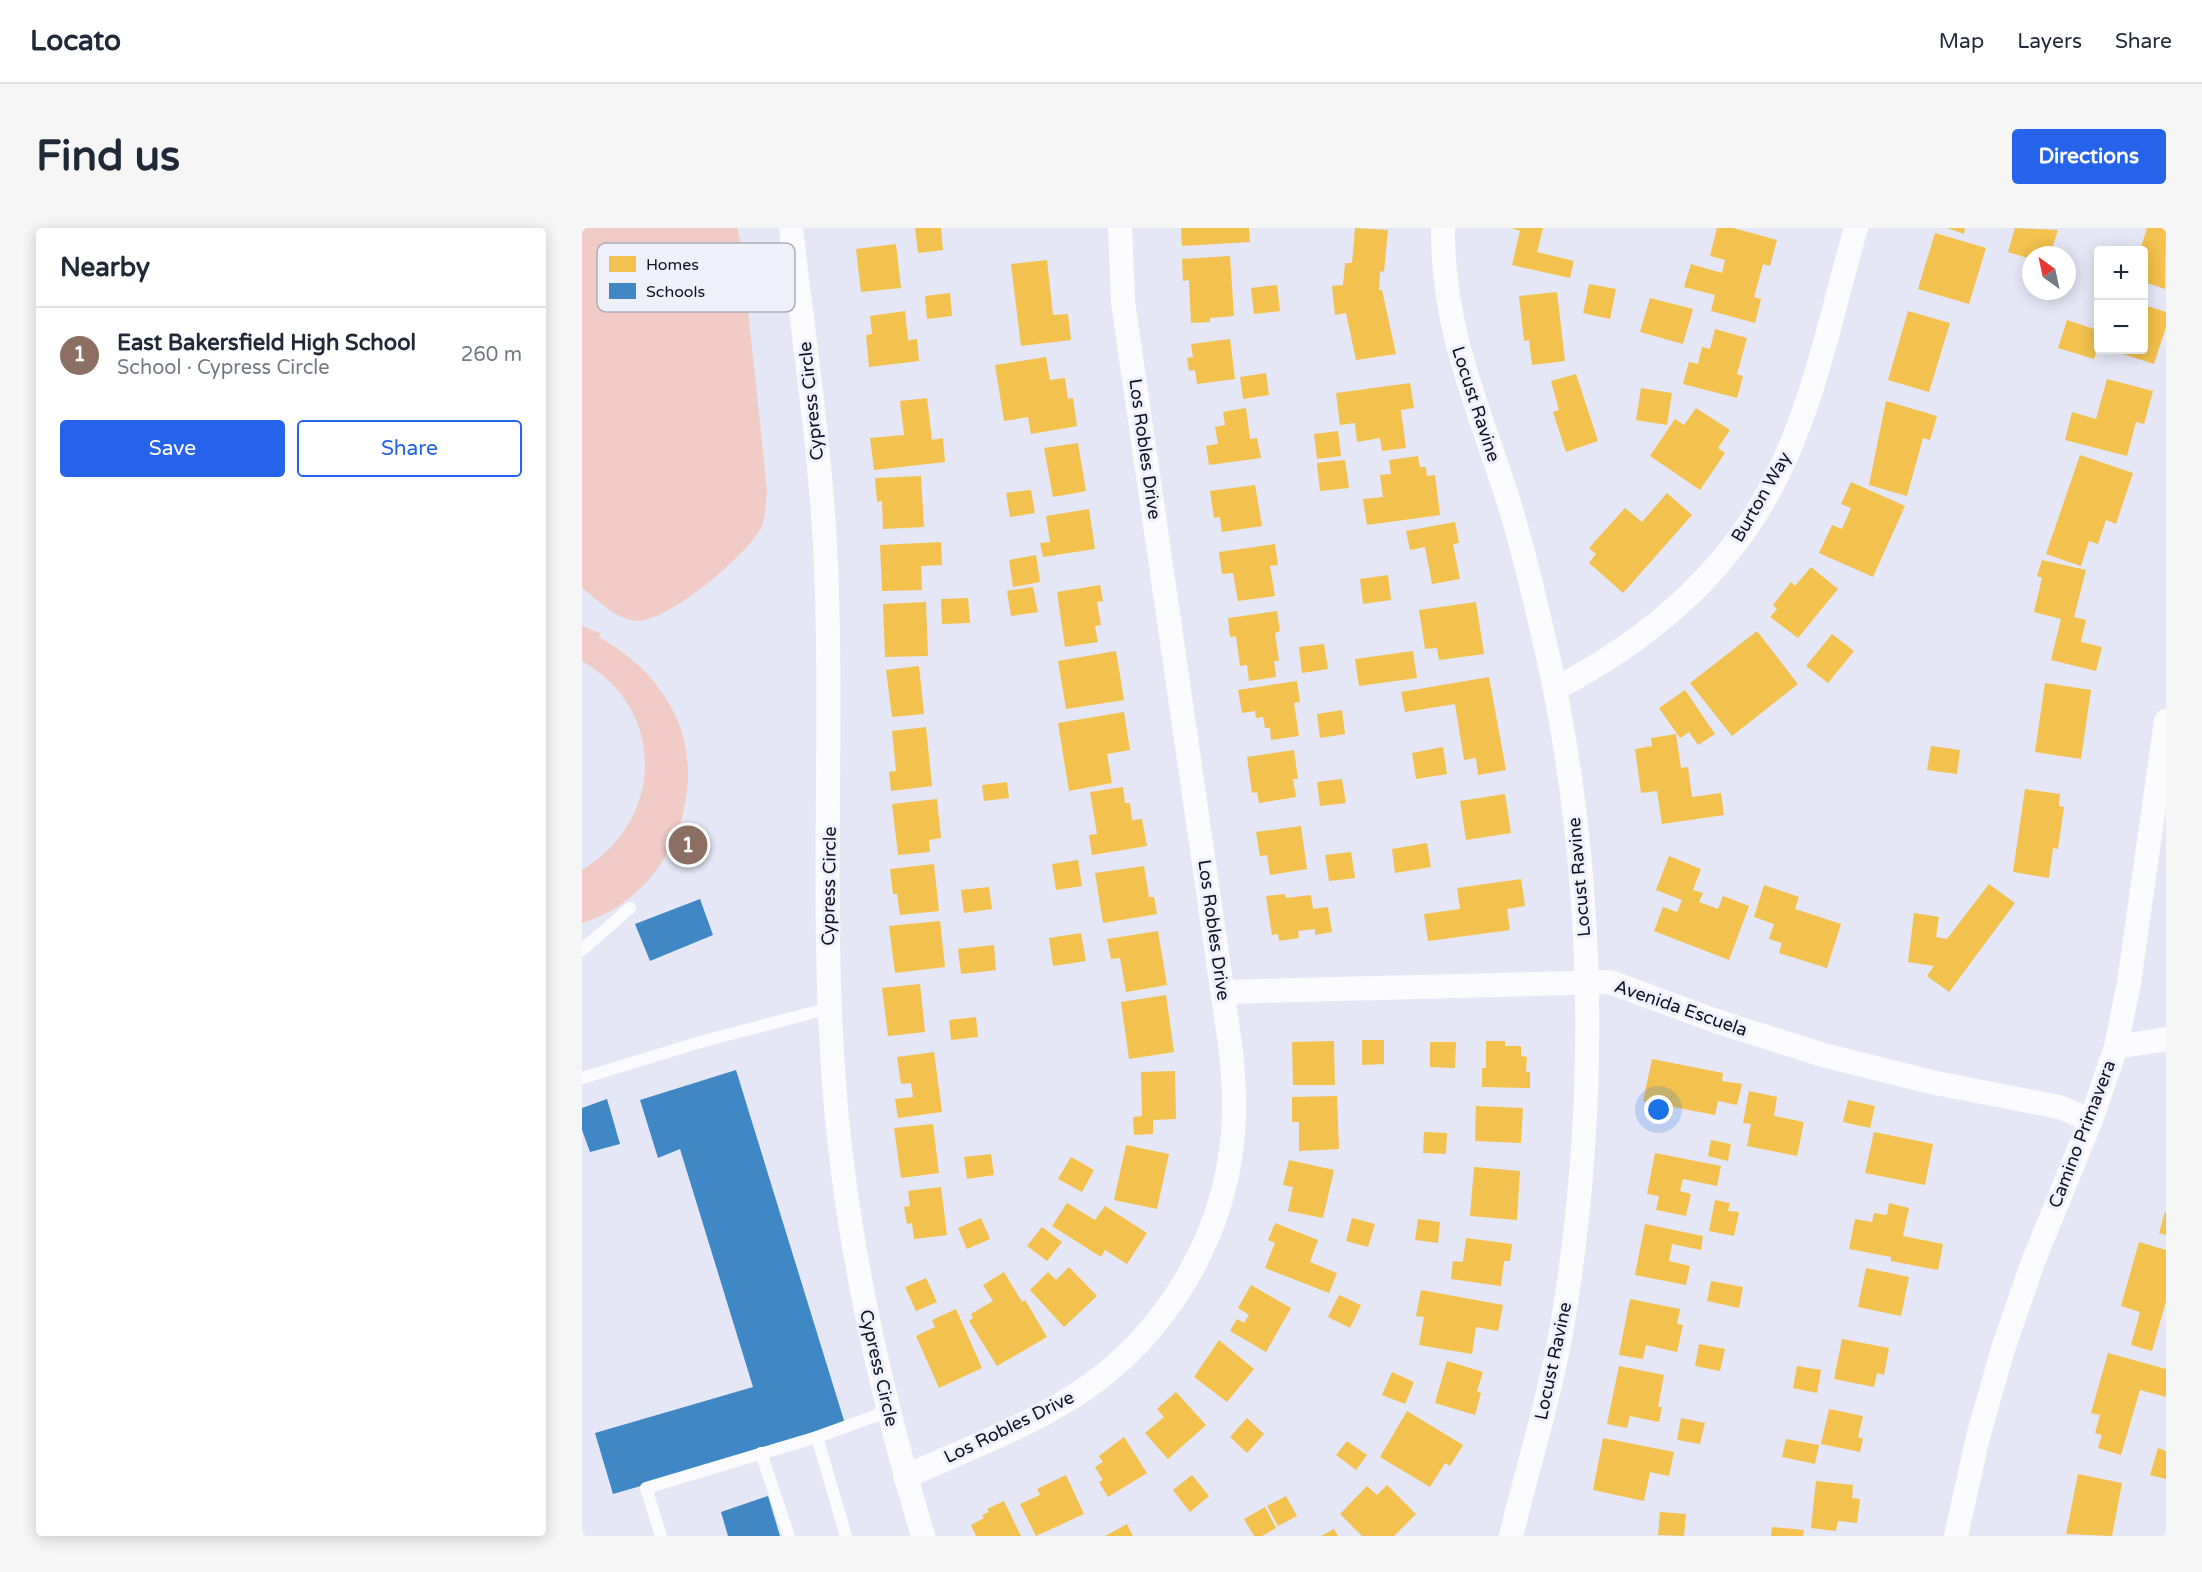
<!DOCTYPE html>
<html lang="en">
<head>
<meta charset="utf-8">
<style>
  body { margin:0; font-family:"Varela Round",sans-serif; background:#f6f6f7; color:#1f2937 }
  .controls { position:absolute; right:18px; top:18px; display:grid; overflow:hidden; border-radius:6px; box-shadow:0 3px 15px #0003 }
  .controls button { width:54px; height:54px; display:grid; place-items:center; padding:0; border:0; border-bottom:2px solid #e0e1e3; background:#fff; color:#1f2937; font:30px sans-serif }
  .compass { position:absolute; left:1440px; top:18px; width:54px; height:54px; border-radius:50%; background:#fff; box-shadow:0 3px 15px #0003; rotate:327deg }
  .you { position:absolute; left:1077px; top:882px; width:21px; height:21px; margin:-15px; border:4px solid #fff; border-radius:50%; background:#1a73e8; box-shadow:0 0 0 9px #1a73e833 }
  .badge { display:grid; place-items:center; width:39px; height:39px; border-radius:50%; background:#2563eb; color:#fff; font-size:20px; font-weight:700 }
  .pin { position:absolute; translate:-50% -50%; border:3px solid #fff; box-shadow:0 2px 6px #0006 }
  .list { margin:0; padding:0; list-style:none }
  h2 { display:flex; justify-content:space-between; align-items:center; height:78px; margin:0; padding:0 24px; font-size:26px }
  h2 small { font-size:20px; font-weight:400; color:#747a83 }
  .list li { display:grid; grid-template-columns:39px 1fr auto; gap:18px; align-items:center; box-sizing:border-box; height:96px; padding:0 24px; border-top:2px solid #e0e1e3 }
  .list b { display:block; font-size:22px; white-space:nowrap }
  .list p { margin:0; font-size:20px; white-space:nowrap; color:#747a83 }
  .list em { font-size:20px; font-style:normal; color:#747a83 }
  .actions { display:flex; gap:12px; padding:18px 24px }
  .actions a { flex:1; padding:14px 0; border:2px solid #2563eb; border-radius:6px; text-align:center; font-size:21px; color:#2563eb }
  .actions .main { background:#2563eb; color:#fff }
  .map { position:relative; flex:none; width:1584px; height:1308px; overflow:hidden; border-radius:6px }
  header { display:flex; align-items:center; gap:36px; box-sizing:border-box; height:84px; padding:0 30px; background:#fff; border-bottom:2px solid #e0e1e3 }
  header strong { font-size:28px }
  nav { display:flex; gap:33px; margin-inline-start:auto; font-size:21px }
  .intro { display:flex; align-items:center; justify-content:space-between; box-sizing:border-box; height:144px; padding:0 36px }
  h1 { margin:0; font-size:42px }
  .button { padding:15px 27px; border-radius:6px; background:#2563eb; color:#fff; font-size:21px; font-weight:700 }
  main { display:flex; gap:36px; padding:0 36px }
  aside { flex:1; background:#fff; border-radius:6px; box-shadow:0 3px 15px #0003 }
  .map>svg:first-child { display:block }
  .green { fill:#f1cbc6 }
  .homes { fill:#f2c14e }
  .schools { fill:#3f88c5 }
  .lines { fill:none; stroke-linecap:round; stroke-linejoin:round }
  .service { stroke:#fbfbfe; stroke-width:12 }
  .minor { stroke:#fbfbfe; stroke-width:24 }
  .labels { text-anchor:middle; stroke-width:6; stroke-linejoin:round; paint-order:stroke }
  .street-label { font-size:18px; fill:#111223; stroke:#eef0fa }
  .key { fill:#eef0fa; stroke:#acadba; stroke-width:1.5 }
  .key-label { font-size:16px; fill:#111223 }
</style>
</head>
<body>
<header>
<strong>Locato</strong>
<nav><a>Map</a><a>Layers</a><a>Share</a></nav>
</header>
<div class="intro"><h1>Find us</h1><a class="button">Directions</a></div>
<main>
<aside>
<h2>Nearby<small></small></h2>
<ul class="list">
<li><span class="badge" style="background:#8d6e63">1</span><div><b>East Bakersfield High School</b><p>School · Cypress Circle</p></div><em>260 m</em></li>
</ul>
<div class="actions"><a class="main">Save</a><a>Share</a></div>
</aside>
<div class="map">
<svg width="1584" height="1308" viewBox="0 0 1584 1308">
  <rect width="100%" height="100%" fill="#e5e7f7"/>
  <g class="green">
    <path d="M0,0h155l4,15 26,247c-1,11 -1,26 -5,36 -13,28 -95,97 -126,95 -19,-1 -38,-21 -54,-33z"/>
    <path d="M0,398l18,7 -1,4c29,17 52,36 69,65 49,79 3,196 -86,221v-53c82,-49 86,-160 0,-209z"/>
  </g>
  <g class="homes">
    <path d="M333,0h26l2,22 -25,3z"/>
    <path d="M599,0h68l1,14 -68,4z"/>
    <path d="M773,0l33,2 -4,42 -4,-1 -1,19h3l14,64 -40,6 -10,-47 -11,2 -3,-29 11,-1 2,-22h7z"/>
    <path d="M930,0h31l-6,24 37,9 -4,17 -58,-13 8,-34z"/>
    <path d="M1135,0h16l44,12 -7,26 -7,-2 -9,33 7,2 -6,24 -44,-12 4,-16 -31,-8 7,-23 31,9 3,-13 -15,-4z"/>
    <path d="M1365,0h18l-1,6z"/>
    <path d="M1433,0l43,2 -8,25h-19v4l-23,-7z"/>
    <path d="M1565,0h19l-1,61 -21,-7v-32h-4z"/>
    <path d="M1353,5l51,15 -17,56 -51,-15z"/>
    <path d="M314,16l5,44 -40,4 -5,-43z"/>
    <path d="M648,28l4,60 -24,2v4l-19,1 -2,-43 -6,1 -1,-22z"/>
    <path d="M465,32l6,55 15,-1 3,26 -50,6 -10,-82z"/>
    <path d="M1007,56l27,5 -6,30 -27,-6z"/>
    <path d="M695,57l3,26 -26,3 -3,-26z"/>
    <path d="M975,64l8,69 -33,4 -3,-25 -5,1 -5,-45z"/>
    <path d="M368,65l2,23 -25,3 -2,-23z"/>
    <path d="M1068,70l43,11 -10,35 -43,-12z"/>
    <path d="M1562,77l22,7v15l-12,37 -44,-14h34z"/>
    <path d="M323,83l3,29 9,-1 2,22 -50,6 -3,-32 6,-1 -2,-18z"/>
    <path d="M1326,83l42,12 -21,69 -41,-12z"/>
    <path d="M1516,86v33l-4,12 -36,-11 9,-28 27,9z"/>
    <path d="M1133,101l32,9 -10,36 6,2 -6,22 -54,-14 6,-22 9,2 4,-17 8,2z"/>
    <path d="M648,111l5,40 -38,5 -2,-14 -6,1 -2,-13 6,-1 -2,-13z"/>
    <path d="M464,129l4,23 15,-2 3,21 5,-1 4,28 -46,8 -3,-17 -24,4 -9,-56z"/>
    <path d="M684,145l3,22 -26,4 -3,-22z"/>
    <path d="M994,146l22,67 -32,11 -13,-40 6,-2 -8,-29z"/>
    <path d="M1525,151l46,12 -9,33 -8,-2 -9,34 -62,-16 7,-28 24,7z"/>
    <path d="M828,155l4,25 -13,2 5,38 -24,3 -2,-13 -23,4 -2,-19 -15,2 -4,-32z"/>
    <path d="M1059,160l31,5 -5,32 -31,-5z"/>
    <path d="M345,170l5,42 11,-2 2,24 -71,8 -4,-32 34,-3 -4,-34z"/>
    <path d="M1304,173l51,15 -7,24 -7,-2 -16,58 -38,-11z"/>
    <path d="M664,180l4,31 7,-1 4,20 -52,7 -3,-19 12,-2 -3,-17 10,-2 -2,-13z"/>
    <path d="M1114,180l34,22 -12,18 7,5 -25,37 -50,-34 25,-37 9,6z"/>
    <path d="M756,203l3,25 -24,3 -3,-25z"/>
    <path d="M496,215l8,48 -33,6 -9,-49z"/>
    <path d="M1498,227l53,18 -17,51 -10,-4 -8,24 -9,-3 -8,25 -35,-12z"/>
    <path d="M836,228l2,11h6l1,9 8,-1 5,40 -73,10 -4,-26 20,-2 -3,-22 11,-1 -2,-14z"/>
    <path d="M763,232l4,28 -29,3 -3,-28z"/>
    <path d="M339,248l3,51 -41,2 -1,-28 -5,1 -2,-24z"/>
    <path d="M1269,254l54,24 -32,71 -54,-24 13,-28 10,4 9,-21 -10,-4z"/>
    <path d="M673,257l7,41 -40,6 -2,-15 -6,1 -4,-27z"/>
    <path d="M449,262l4,23 -25,4 -4,-24z"/>
    <path d="M1085,265l25,22 -69,78 -34,-30 7,-9 -7,-6 36,-40 17,14z"/>
    <path d="M507,281l6,40 -52,8 -3,-14 10,-1 -4,-26z"/>
    <path d="M873,294l4,21 -6,1 7,35 -28,5 -7,-37 -15,3 -4,-19z"/>
    <path d="M359,314l1,23 -21,1 1,24 -40,1 -2,-46z"/>
    <path d="M693,316l3,21 -8,1 5,30 -37,5 -5,-28 -11,1 -3,-22z"/>
    <path d="M454,327l4,27 -27,5 -4,-27z"/>
    <path d="M1460,332l44,10 -12,47 12,3 -5,22 21,5 -6,24 -45,-11 10,-41 -27,-7 8,-34 -5,-2z"/>
    <path d="M1229,339l27,22 -40,49 -28,-21 7,-8 -4,-4 18,-23 4,4z"/>
    <path d="M806,347l3,25 -28,4 -3,-25z"/>
    <path d="M518,357l3,16 -6,1 4,23 -6,1 3,16 -33,5 -8,-55z"/>
    <path d="M451,359l5,25 -27,4 -4,-25z"/>
    <path d="M386,370l2,25 -28,1 -1,-25z"/>
    <path d="M344,374l2,54 -43,1 -2,-53z"/>
    <path d="M894,374l8,52 -45,6 -2,-12 -12,1 -6,-39z"/>
    <path d="M695,383l3,20 -5,2 4,28h-5l2,16 -27,4 -2,-16 -7,1 -4,-30 -6,1 -2,-19z"/>
    <path d="M1175,403l41,53 -66,52 -42,-53z"/>
    <path d="M1250,406l22,17 -26,32 -22,-17z"/>
    <path d="M742,416l4,25 -26,4 -3,-26z"/>
    <path d="M534,423l8,49 -58,9 -8,-48z"/>
    <path d="M831,423l4,27 -58,8 -4,-27z"/>
    <path d="M337,438l5,48 -32,3 -6,-47z"/>
    <path d="M907,449l17,93 -28,5 -2,-17 -12,2 -9,-56 -50,8 -4,-20z"/>
    <path d="M715,453l3,21 -6,1 5,33 -28,4 -1,-12h-5l-2,-11 -7,1 -1,-7 -13,2 -4,-23z"/>
    <path d="M1463,455l46,7 -10,69 -46,-7z"/>
    <path d="M1103,462l30,44 -17,11 -9,-13 -9,6 -21,-30z"/>
    <path d="M760,482l3,24 -25,4 -3,-24z"/>
    <path d="M542,484l6,38 -23,4 5,29 -43,8 -11,-68z"/>
    <path d="M344,499l6,59 -41,5 -2,-19 7,-1 -4,-40z"/>
    <path d="M1094,506l5,34 7,-1 4,30 29,-4 3,22 -62,9 -5,-33 -16,2 -6,-44 17,-3 -1,-8z"/>
    <path d="M1349,518l29,4 -3,24 -30,-4z"/>
    <path d="M861,519l4,27 -31,5 -4,-26z"/>
    <path d="M712,522l4,29h-5l3,18 -37,6 -2,-11 -5,1 -5,-36z"/>
    <path d="M760,551l4,24 -26,3 -3,-24z"/>
    <path d="M425,554l2,16 -25,3 -2,-16z"/>
    <path d="M541,559l2,16h5l2,17 10,-1 5,27 -55,9 -3,-20 8,-1 -7,-42z"/>
    <path d="M1443,561l35,5 -1,12 5,1 -6,42 -5,-1 -4,30 -36,-6z"/>
    <path d="M923,566l6,39 -45,7 -6,-39z"/>
    <path d="M355,571l4,39 -12,2 1,12 -32,3 -6,-51z"/>
    <path d="M719,598l6,43 -37,6 -3,-20 -7,1 -4,-24z"/>
    <path d="M845,615l4,24 -36,6 -3,-24z"/>
    <path d="M769,624l4,26 -26,3 -4,-26z"/>
    <path d="M1087,628l32,13 -8,21 10,3 -4,9 19,7 5,-13 26,10 -20,54 -75,-29 9,-24 14,5 5,-12 -26,-10z"/>
    <path d="M496,632l4,26 -26,4 -4,-26z"/>
    <path d="M352,636l5,47 -39,4 -3,-21h-4l-3,-25z"/>
    <path d="M562,638l5,31h5l3,17 -54,9 -8,-50z"/>
    <path d="M939,651l4,27 -18,3 3,21 -82,11 -4,-27 36,-5 -3,-21z"/>
    <path d="M1407,656l26,19 -66,89 -22,-16 7,-10 -26,-4 6,-49 25,4 -3,20 11,2z"/>
    <path d="M1182,657l35,12 -4,12 46,15 -14,44 -48,-15 3,-10 -13,-4 5,-15 -20,-7z"/>
    <path d="M407,659l3,22 -28,4 -3,-23z"/>
    <path d="M703,666l1,4 25,-3 2,14 15,-2 4,25 -17,3v-6l-17,2 1,7 -20,3 -1,-7 -6,1 -6,-39z"/>
    <path d="M358,693l5,46 -50,6 -6,-47z"/>
    <path d="M576,703l9,54 -41,7 -6,-34 -9,1 -4,-20z"/>
    <path d="M499,705l5,28 -33,5 -4,-28z"/>
    <path d="M412,717l2,25 -35,4 -3,-25z"/>
    <path d="M338,756l5,48 -37,4 -6,-48z"/>
    <path d="M584,767l8,57 -45,7 -8,-57z"/>
    <path d="M394,789l2,20 -27,3 -2,-20z"/>
    <path d="M780,812h22v24l-22,1z"/>
    <path d="M752,813l1,44h-42l-1,-43z"/>
    <path d="M904,813h19v5h16v10l6,1 -1,15h4v16l-48,-1v-19h4z"/>
    <path d="M848,814h26l-1,26 -25,-1z"/>
    <path d="M352,824l8,60 -44,6 -3,-19 18,-2 -2,-14 -10,1 -4,-27z"/>
    <path d="M1070,831l71,14 -1,8 20,3 -5,21 -19,-4 -3,14 -72,-14z"/>
    <path d="M593,843l1,48 -23,1v14l-19,1 -1,-18 9,-1 -1,-44z"/>
    <path d="M1167,863l28,6 -3,19 30,6 -7,34 -50,-10 4,-22 -8,-1z"/>
    <path d="M755,868l2,53 -40,2v-29h-7v-25z"/>
    <path d="M1266,872l27,6 -5,22 -27,-6z"/>
    <path d="M894,878l47,2 -2,35 -46,-2z"/>
    <path d="M351,896l6,49 -38,5 -7,-50z"/>
    <path d="M842,904l23,1 -1,21 -23,-1z"/>
    <path d="M1292,904l59,12 -8,41 -60,-12z"/>
    <path d="M1129,912l20,4 -3,17 -20,-5z"/>
    <path d="M544,917l43,9 -12,55 -43,-9z"/>
    <path d="M1073,925l66,13 -4,20 -34,-7 -3,12 11,3 -5,22 -30,-6 3,-14 -12,-2z"/>
    <path d="M409,926l3,21 -27,4 -3,-22z"/>
    <path d="M489,929l23,13 -12,22 -24,-13z"/>
    <path d="M707,932l45,10 -11,48 -35,-7 5,-24 -10,-2z"/>
    <path d="M892,939l46,4 -3,49 -47,-4z"/>
    <path d="M359,959l6,48 -33,4 -2,-16 -5,1 -3,-17 6,-1 -2,-15z"/>
    <path d="M1133,972l15,3 -2,8 11,1 -5,24 -25,-5z"/>
    <path d="M485,975l28,17 10,-14 42,27 -20,31 -22,-14 -4,7 -49,-31z"/>
    <path d="M1307,975l20,5 -6,28 40,8 -5,26 -47,-9v-4l-42,-8 6,-30 17,3 2,-9 13,2z"/>
    <path d="M1583,984h1v23l-7,-2z"/>
    <path d="M399,990l9,21 -23,10 -9,-21z"/>
    <path d="M770,990l23,6 -7,23 -22,-6z"/>
    <path d="M836,991l22,3 -2,21 -23,-3z"/>
    <path d="M693,995l43,17 -8,22 27,11 -8,20 -64,-25 10,-25 -7,-3z"/>
    <path d="M1063,996l58,12 -2,14 -29,-6 -3,17 21,5 -4,19 -51,-10z"/>
    <path d="M460,999l20,15 -15,19 -20,-15z"/>
    <path d="M884,1010l46,6 -2,17h-6l-3,25 -50,-7 2,-18 10,1z"/>
    <path d="M1557,1014l27,8v51l-14,50 -21,-6 9,-33 -19,-6z"/>
    <path d="M487,1039l28,29 -33,31 -34,-37 18,-18 8,8z"/>
    <path d="M1284,1040l43,9 -8,39 -43,-9z"/>
    <path d="M422,1044l18,30 3,-2 22,37 -50,29 -28,-45 4,-3 -2,-4 22,-13 -10,-16z"/>
    <path d="M344,1050l11,24 -21,9 -11,-24z"/>
    <path d="M1129,1053l32,6 -4,21 -32,-7z"/>
    <path d="M669,1057l40,23 -25,44 -36,-21 7,-12 7,4 5,-8 -11,-7z"/>
    <path d="M839,1062l82,15 -5,26 -22,-4 -4,27 -53,-9 5,-28 -8,-1z"/>
    <path d="M757,1067l22,10 -11,23 -22,-11z"/>
    <path d="M1048,1071l50,10 -3,15 6,1 -6,27 -31,-7 -3,14 -24,-4z"/>
    <path d="M374,1081l26,59 -43,20 -23,-52 19,-9 -3,-7z"/>
    <path d="M1260,1111l47,9 -5,27 -7,-2 -3,14 -40,-8z"/>
    <path d="M637,1112l35,29 -27,33 -33,-25z"/>
    <path d="M1117,1116l26,5 -5,22 -25,-5z"/>
    <path d="M1526,1125l58,16v28l-26,-7 -19,65 -23,-7 4,-13 -7,-2 5,-18 -9,-2z"/>
    <path d="M865,1133l36,11 -6,19 4,2 -6,22 -40,-12z"/>
    <path d="M1037,1138l45,9 -6,32h4l-3,15 -29,-6 -3,12 -20,-4z"/>
    <path d="M1215,1138l24,4 -4,23 -24,-5z"/>
    <path d="M810,1144l22,10 -9,22 -23,-9z"/>
    <path d="M594,1164l30,33 -38,34 -23,-26 19,-16 -7,-8z"/>
    <path d="M1247,1181l34,7 -5,21 5,2 -3,13 -39,-8z"/>
    <path d="M825,1183l56,34 -13,21 -5,-3 -15,24 -50,-30z"/>
    <path d="M665,1190l17,16 -17,19 -17,-16z"/>
    <path d="M1099,1190l24,5 -5,21 -23,-4z"/>
    <path d="M542,1209l23,36 -39,24 -9,-15 4,-2 -8,-13 8,-5 -4,-6z"/>
    <path d="M1021,1210l71,14 -5,24 -19,-4 -6,29 -51,-11z"/>
    <path d="M1204,1211l33,6 -4,19 -33,-7z"/>
    <path d="M765,1213l20,14 -11,15 -20,-15z"/>
    <path d="M1576,1220l8,3v28l-16,-4z"/>
    <path d="M1496,1246l44,9 -10,53 -46,-2z"/>
    <path d="M484,1247l18,39 -48,22 -16,-32 20,-9 -3,-6z"/>
    <path d="M610,1247l17,21 -19,16 -17,-22z"/>
    <path d="M1234,1253l37,4 -1,13 8,1 -3,24 -19,-2 -2,10 -25,-3z"/>
    <path d="M805,1257l29,29 -22,22h-32l-22,-22 27,-28 10,9z"/>
    <path d="M704,1268l11,20 -19,10 -11,-20z"/>
    <path d="M422,1273l17,35h-45l-5,-11 13,-7 -2,-3 7,-3 -2,-3z"/>
    <path d="M683,1279l11,21 -14,8h-8l-10,-17z"/>
    <path d="M1078,1284l26,2 -2,22 -26,-1z"/>
    <path d="M545,1296l6,12h-28z"/>
    <path d="M1190,1299l32,3 -1,6h-32z"/>
    <path d="M752,1301l4,7h-17z"/>
  </g>
  <g class="schools">
    <path d="M118,671l13,36 -63,26 -15,-37z"/>
    <path d="M154,842l110,357 -233,67 -18,-61 158,-46 -73,-238 -22,9 -18,-58z"/>
    <path d="M25,871l13,45 -30,8 -8,-22v-22z"/>
    <path d="M186,1268l12,40h-52l-7,-24z"/>
  </g>
  <g class="lines">
    <g class="service">
      <path d="M0,722l48,-42"/>
      <path d="M0,850l122,-37 126,-33"/>
      <path d="M235,1209l29,99"/>
      <path d="M179,1225l28,83"/>
      <path d="M79,1308l-15,-48 171,-51 72,-26"/>
    </g>
    <g class="minor">
      <path d="M209,0c12,105 28,211 34,316 9,175 -4,350 8,524 10,159 45,315 90,468"/>
      <path d="M861,0c-1,103 37,182 67,278 15,49 26,99 38,150 47,215 51,441 16,659 -12,75 -35,147 -53,221"/>
      <path d="M973,461c101,-53 183,-124 230,-230 33,-73 49,-155 71,-231"/>
      <path d="M641,764l387,-10 106,39 107,34 108,27 128,25 32,13"/>
      <path d="M1534,819l50,-8"/>
      <path d="M323,1249c61,-28 129,-52 184,-91 76,-54 130,-143 142,-235 5,-34 3,-67 0,-100l-108,-749 -3,-74"/>
      <path d="M1374,1308l22,-99 25,-88 30,-87 58,-142 25,-73 13,-64 37,-262"/>
    </g>
  </g>
  <g class="labels">
    <g class="street-label">
      <text transform="translate(229 173) rotate(-96)" y="6">Cypress Circle</text>
      <text transform="translate(894 176) rotate(72)" y="6">Locust Ravine</text>
      <text transform="translate(563 221) rotate(82)" y="6">Los Robles Drive</text>
      <text transform="translate(1179 269) rotate(-60)" y="6">Burton Way</text>
      <text transform="translate(997 649) rotate(-95)" y="6">Locust Ravine</text>
      <text transform="translate(247 658) rotate(-89)" y="6">Cypress Circle</text>
      <text transform="translate(632 702) rotate(82)" y="6">Los Robles Drive</text>
      <text transform="translate(1099 780) rotate(19)" y="6">Avenida Escuela</text>
      <text transform="translate(1500 906) rotate(-69)" y="6">Camino Primavera</text>
      <text transform="translate(971 1133) rotate(-78)" y="6">Locust Ravine</text>
      <text transform="translate(297 1140) rotate(77)" y="6">Cypress Circle</text>
      <text transform="translate(427 1199) rotate(-26)" y="6">Los Robles Drive</text>
    </g>
  </g>
  <rect x="15" y="15" width="198" height="69" rx="9" class="key"/>
  <rect x="27" y="28" width="27" height="16" fill="#f2c14e"/>
  <rect x="27" y="55" width="27" height="16" fill="#3f88c5"/>
  <g class="key-label">
    <text x="64" y="42">Homes</text>
    <text x="64" y="69">Schools</text>
  </g>
</svg>
<div class="controls">
<button>+</button>
<button>−</button>
</div>
<svg class="compass" viewBox="-18 -18 36 36"><path d="M0-13l5 13h-10z" fill="#e53935"/><path d="M0 13l5-13h-10z" fill="#747a83"/></svg>
<div class="you"></div>
<div class="pin badge" style="left:106px;top:617px;background:#8d6e63">1</div>
</div>
</main>
</body>
</html>
